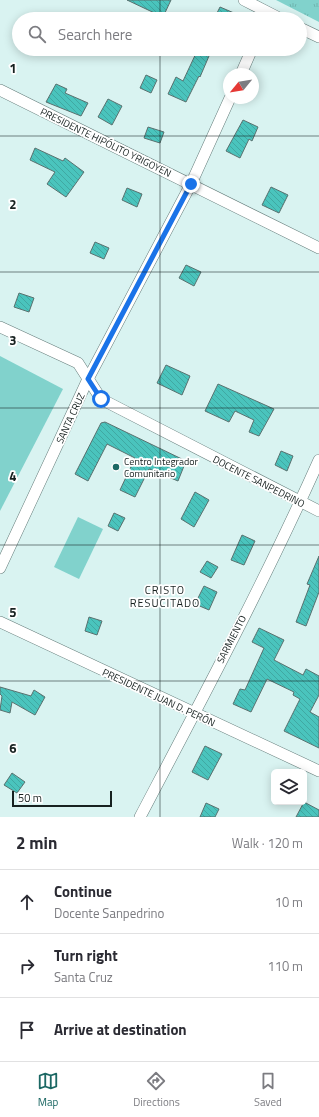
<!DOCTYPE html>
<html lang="en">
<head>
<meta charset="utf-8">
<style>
  body { margin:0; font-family:"Titillium Web",sans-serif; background:#f2f2f3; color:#2b2b33 }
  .controls { position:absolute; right:12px; bottom:12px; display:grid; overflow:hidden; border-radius:6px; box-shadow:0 2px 10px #0003 }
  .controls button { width:36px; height:36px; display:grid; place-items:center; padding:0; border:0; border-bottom:1px solid #e1e1e2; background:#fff; color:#2b2b33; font:20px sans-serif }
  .compass { position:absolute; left:223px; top:68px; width:36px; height:36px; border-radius:50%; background:#fff; box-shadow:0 2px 10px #0003; rotate:240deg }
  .scale { position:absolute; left:12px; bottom:10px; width:100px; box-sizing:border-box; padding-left:4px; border:2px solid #172120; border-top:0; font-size:11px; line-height:14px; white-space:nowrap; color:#172120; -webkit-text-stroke:3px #fff; paint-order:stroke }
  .stop { position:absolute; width:12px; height:12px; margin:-9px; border:3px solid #1a73e8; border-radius:50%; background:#fff }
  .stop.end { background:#1a73e8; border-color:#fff; box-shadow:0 1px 4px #0008 }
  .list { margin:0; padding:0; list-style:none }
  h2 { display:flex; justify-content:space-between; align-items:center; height:52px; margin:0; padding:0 16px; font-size:17px }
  h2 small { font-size:13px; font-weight:400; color:#7c7c81 }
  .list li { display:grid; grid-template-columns:26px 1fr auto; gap:12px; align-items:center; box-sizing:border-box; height:64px; padding:0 16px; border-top:1px solid #e1e1e2 }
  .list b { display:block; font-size:15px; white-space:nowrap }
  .list p { margin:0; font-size:13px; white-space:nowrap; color:#7c7c81 }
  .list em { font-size:13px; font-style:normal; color:#7c7c81 }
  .icon { flex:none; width:22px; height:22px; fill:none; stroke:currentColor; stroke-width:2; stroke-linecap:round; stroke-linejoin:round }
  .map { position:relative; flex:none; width:319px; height:817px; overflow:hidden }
  .search { position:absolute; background:#fff; box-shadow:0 2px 10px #0003; left:12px; right:12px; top:12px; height:44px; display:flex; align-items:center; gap:10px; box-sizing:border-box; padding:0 14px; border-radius:22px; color:#7c7c81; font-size:15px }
  .sheet { height:244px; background:#fff }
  nav { display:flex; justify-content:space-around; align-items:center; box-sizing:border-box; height:56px; border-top:1px solid #e1e1e2; background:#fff; font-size:11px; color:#7c7c81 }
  nav a { display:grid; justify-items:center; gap:2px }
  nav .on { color:#1b6763 }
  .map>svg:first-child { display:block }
  .grass { fill:url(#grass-tufts) }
  .pitch { fill:#81d2cc }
  .building { fill:url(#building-back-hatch); stroke:#59716f }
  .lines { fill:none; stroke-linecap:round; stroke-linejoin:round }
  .minor-casing { stroke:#657d7b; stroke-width:12 }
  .minor { stroke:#fff; stroke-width:11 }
  .route { stroke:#1a73e8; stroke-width:5 }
  .grid { fill:none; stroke:#172120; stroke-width:1; stroke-opacity:0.55 }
  .poi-dot { fill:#1b6763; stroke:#fff; stroke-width:1.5 }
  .labels { text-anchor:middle; stroke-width:3.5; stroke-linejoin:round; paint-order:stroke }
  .street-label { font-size:10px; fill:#172120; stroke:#fff }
  .poi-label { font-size:10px; fill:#172120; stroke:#fff; text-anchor:start }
  .neighbourhood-label { font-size:11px; letter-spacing:1px; fill:#172120; stroke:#fff }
  .grid-label { font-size:13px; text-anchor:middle; font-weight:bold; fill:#172120; stroke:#fff; stroke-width:3.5; stroke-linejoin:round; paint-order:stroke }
</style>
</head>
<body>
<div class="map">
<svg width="319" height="817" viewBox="0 0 319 817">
  <defs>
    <pattern id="grass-tufts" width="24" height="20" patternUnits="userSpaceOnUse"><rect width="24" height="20" fill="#81d2cc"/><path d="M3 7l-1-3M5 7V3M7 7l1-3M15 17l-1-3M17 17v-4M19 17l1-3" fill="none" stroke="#6fb4af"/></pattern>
    <pattern id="building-back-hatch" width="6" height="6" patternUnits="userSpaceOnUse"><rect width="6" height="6" fill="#4ac4bd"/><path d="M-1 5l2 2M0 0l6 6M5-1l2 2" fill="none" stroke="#40a8a2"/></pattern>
  </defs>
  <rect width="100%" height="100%" fill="#d9f3f1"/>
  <path class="grass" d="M276,0h43v22z"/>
  <g class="pitch">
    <path d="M0,356l63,33 -63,122z"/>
    <path d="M78,517l25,12 -24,50 -25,-12z"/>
  </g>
  <g class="building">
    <path d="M127,0h44l-8,17z"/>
    <path d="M220,7l28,12h-34z"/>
    <path d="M198,49h14l-12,28 -1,-1 -13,26 -18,-8 8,-17 7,4z"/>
    <path d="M146,75l11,5 -6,13 -11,-5z"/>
    <path d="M56,84l11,5 -2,4 23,10 -7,13 -35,-14z"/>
    <path d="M108,99l14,7 -10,19 -14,-8z"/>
    <path d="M243,120l15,7 -6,14 -3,-2 -9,19 -14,-7z"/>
    <path d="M148,127l16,5 -4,11 -16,-5z"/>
    <path d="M35,148l28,13 2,-3 19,14 -18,25 -19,-13 8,-12 -25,-12z"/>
    <path d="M271,187l17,8 -9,18 -17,-8z"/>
    <path d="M127,188l15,6 -5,13 -15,-7z"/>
    <path d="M95,242l14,6 -5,11 -14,-6z"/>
    <path d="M186,265l15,7 -7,14 -15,-8z"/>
    <path d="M19,293l15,5 -5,14 -15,-5z"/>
    <path d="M166,365l24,11 -8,19 -25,-12z"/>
    <path d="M218,384l56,25 -15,27 -10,-4 5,-12 -19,-9 -6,11 -24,-11z"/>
    <path d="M105,422l81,39 -8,20 -29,-12 -14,28 -15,-7 15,-32 -28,-14 -19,37 -13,-7 26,-51z"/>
    <path d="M281,451l12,5 -6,15 -12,-6z"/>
    <path d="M195,492l14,8 -15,27 -13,-8z"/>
    <path d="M114,513l11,5 -7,13 -10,-5z"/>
    <path d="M242,535l13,6 -11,24 -13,-5z"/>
    <path d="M319,556v36l-13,34 -10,-4 14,-37 -3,-1z"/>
    <path d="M207,561l11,6 -7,11 -11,-6z"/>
    <path d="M204,586l13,6 -8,18 -14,-6z"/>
    <path d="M89,617l13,4 -5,14 -12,-4z"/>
    <path d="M259,628l25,12 -10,20 29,15 3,-6 13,7v19l-9,17 9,5v31l-35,-17 16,-32 -7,-4 1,-3 -27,-13 -16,33 -18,-8 7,-15 5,1 19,-42 -12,-6z"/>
    <path d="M0,687l31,9 3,-6 11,7 -10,18 -23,-13 -2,11 -10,-3 2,-14 -2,-2z"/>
    <path d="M205,746l17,8 -14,26 -16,-8z"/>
    <path d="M12,773l13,9 -8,11 -13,-8z"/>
    <path d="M304,802l15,8v7h-23z"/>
    <path d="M206,803l13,6 -4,8h-15z"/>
  </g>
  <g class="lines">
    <g class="minor-casing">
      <g id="minor">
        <path d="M244,0l37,19"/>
        <path d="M300,28l19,9"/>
        <path d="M241,74l11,-25"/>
        <path d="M0,90l319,158"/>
        <path d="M0,327l78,36 23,36 218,112"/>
        <path d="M0,568l88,-189 103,-195 39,-86"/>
        <path d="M0,622l319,149"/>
        <path d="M140,817c62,-118 125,-236 179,-357"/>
      </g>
    </g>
    <use href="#minor" class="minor"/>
  </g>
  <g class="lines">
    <path class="route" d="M101,399l-13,-20 103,-195"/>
  </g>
  <path class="grid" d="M160,0v19M160,49v768M0,136h319M0,272h319M0,408h319M0,545h319M0,681h319"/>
  <circle class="poi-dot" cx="116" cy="467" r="4"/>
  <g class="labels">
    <g class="street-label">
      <text transform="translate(106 142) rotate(26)" y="4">PRESIDENTE HIPÓLITO YRIGOYEN</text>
      <text transform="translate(70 418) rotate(-65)" y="4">SANTA CRUZ</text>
      <text transform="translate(259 481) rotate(27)" y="4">DOCENTE SANPEDRINO</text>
      <text transform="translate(231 639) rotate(-63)" y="4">SARMIENTO</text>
      <text transform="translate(159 697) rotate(25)" y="4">PRESIDENTE JUAN D. PERÓN</text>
    </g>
    <g class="poi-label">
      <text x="124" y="465">Centro Integrador<tspan x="124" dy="12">Comunitario</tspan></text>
    </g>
    <g class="neighbourhood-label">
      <text x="165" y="594">CRISTO<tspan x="165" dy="13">RESUCITADO</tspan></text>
    </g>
  </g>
  <g class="grid-label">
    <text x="13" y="73">1</text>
    <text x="13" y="209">2</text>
    <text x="13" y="345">3</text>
    <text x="13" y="481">4</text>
    <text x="13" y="617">5</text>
    <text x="13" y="753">6</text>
  </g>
</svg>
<div class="controls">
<button><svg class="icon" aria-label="layers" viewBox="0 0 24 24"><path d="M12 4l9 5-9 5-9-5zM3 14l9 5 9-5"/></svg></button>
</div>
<svg class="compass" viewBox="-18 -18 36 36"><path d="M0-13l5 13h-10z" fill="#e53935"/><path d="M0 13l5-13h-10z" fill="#7c7c81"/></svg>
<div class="scale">50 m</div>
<div class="stop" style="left:101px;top:399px"></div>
<div class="stop end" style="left:191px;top:184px"></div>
<div class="search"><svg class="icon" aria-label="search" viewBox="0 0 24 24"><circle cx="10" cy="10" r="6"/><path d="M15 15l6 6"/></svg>Search here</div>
</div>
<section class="sheet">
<h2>2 min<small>Walk · 120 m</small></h2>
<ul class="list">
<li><svg class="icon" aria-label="ahead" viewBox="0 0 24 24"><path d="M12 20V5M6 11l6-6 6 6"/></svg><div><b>Continue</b><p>Docente Sanpedrino</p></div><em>10 m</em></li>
<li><svg class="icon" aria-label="right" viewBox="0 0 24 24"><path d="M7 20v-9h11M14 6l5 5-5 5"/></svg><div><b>Turn right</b><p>Santa Cruz</p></div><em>110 m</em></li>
<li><svg class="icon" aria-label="arrive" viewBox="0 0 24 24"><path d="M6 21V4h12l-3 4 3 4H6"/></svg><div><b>Arrive at destination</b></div></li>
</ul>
</section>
<nav>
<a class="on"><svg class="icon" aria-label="map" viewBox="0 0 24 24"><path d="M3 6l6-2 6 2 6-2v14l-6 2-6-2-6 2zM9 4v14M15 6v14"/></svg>Map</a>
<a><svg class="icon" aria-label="directions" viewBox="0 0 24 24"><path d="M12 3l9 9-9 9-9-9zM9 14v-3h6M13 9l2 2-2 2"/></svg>Directions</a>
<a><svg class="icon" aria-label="saved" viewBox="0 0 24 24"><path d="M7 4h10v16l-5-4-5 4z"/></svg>Saved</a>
</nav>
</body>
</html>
